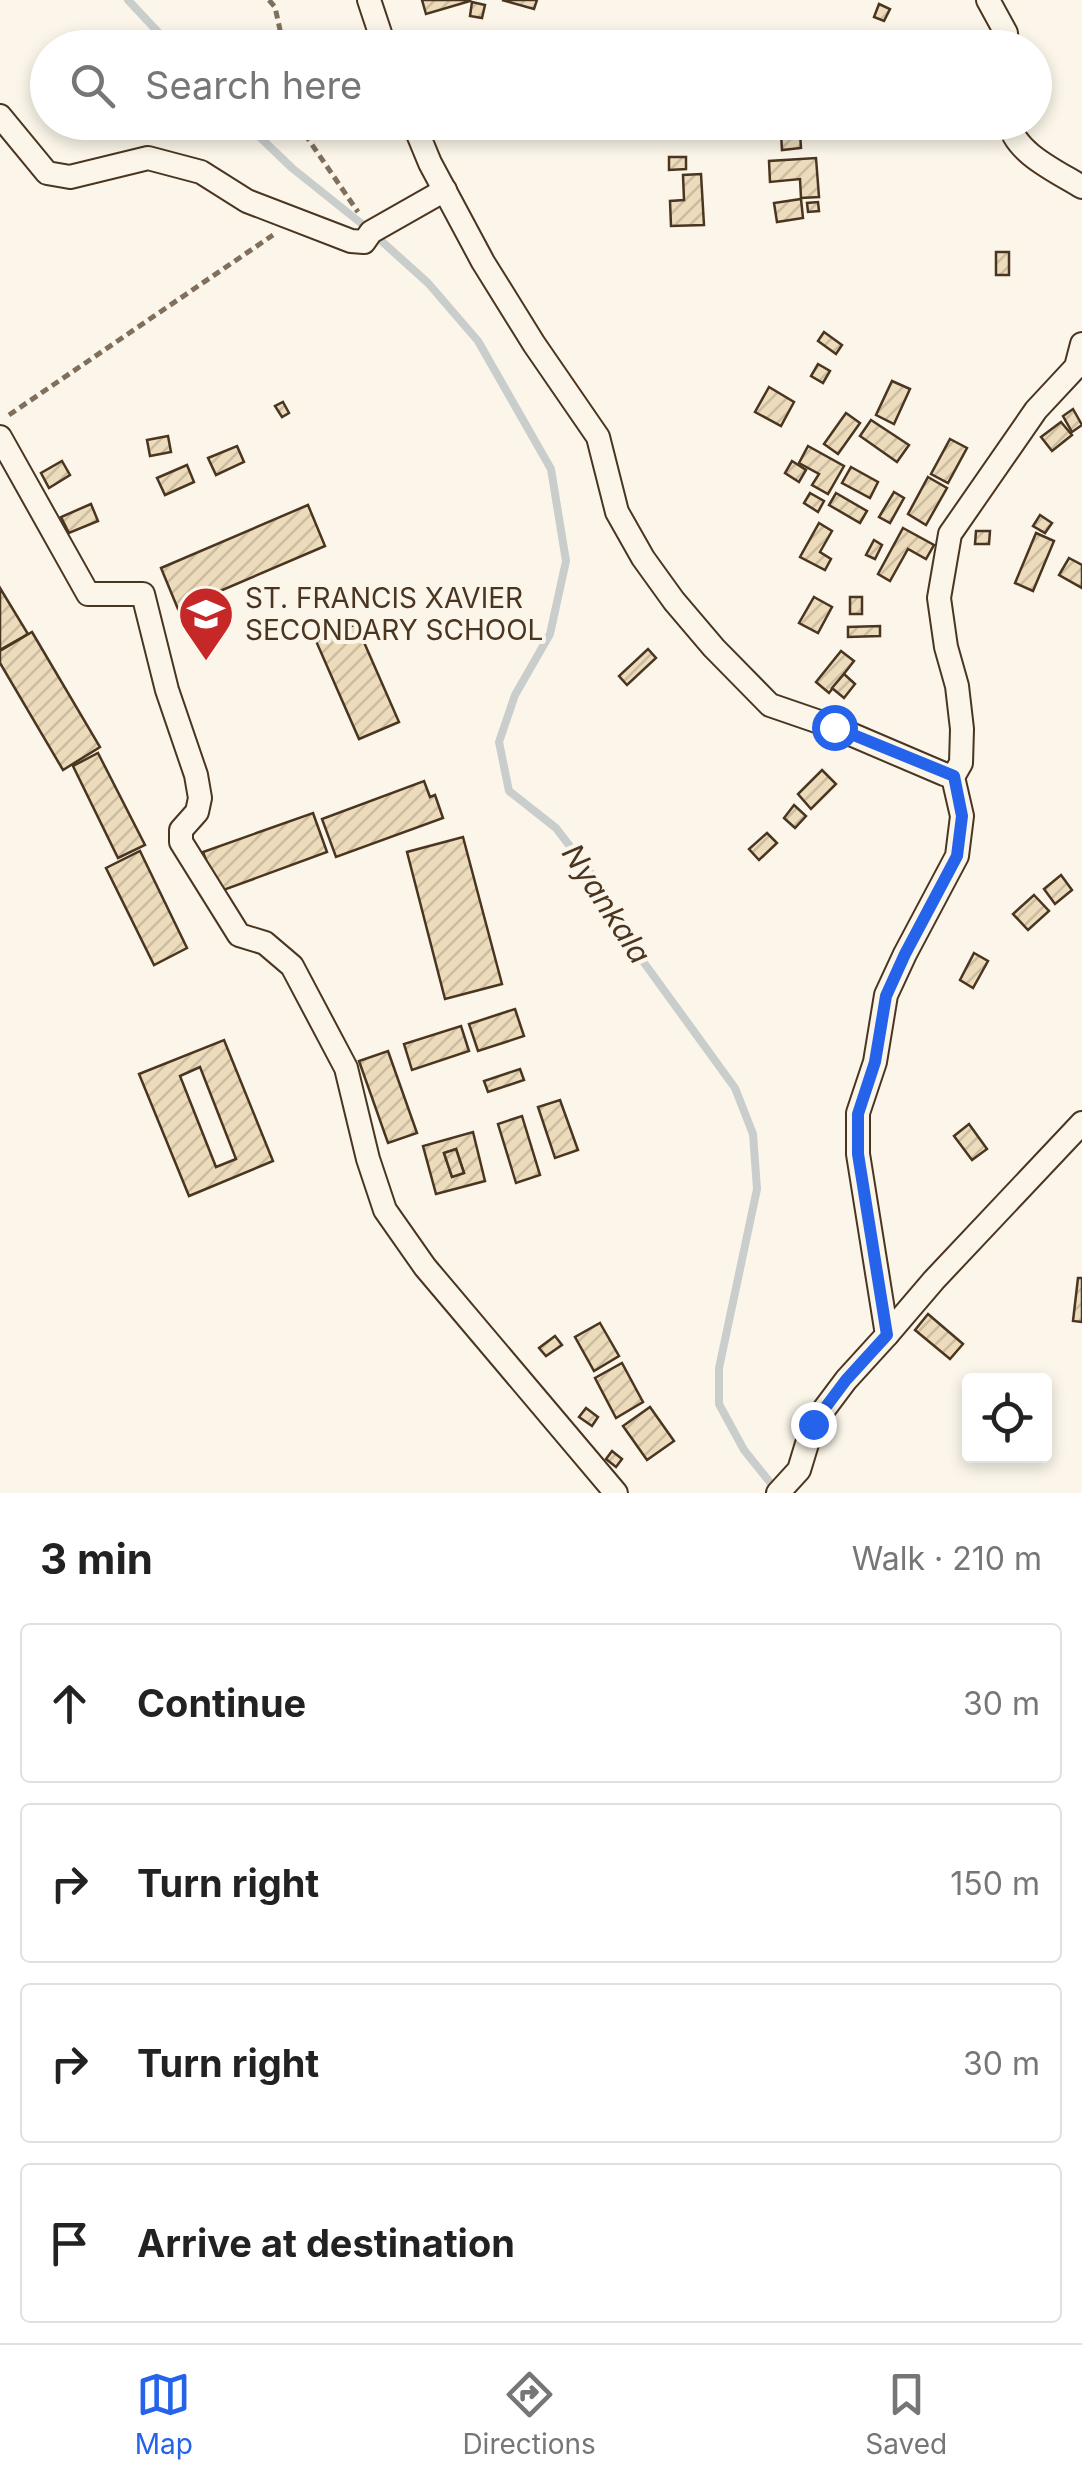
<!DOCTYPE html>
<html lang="en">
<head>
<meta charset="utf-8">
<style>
  body { margin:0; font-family:Inter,sans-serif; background:#f6f6f6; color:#222 }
  .controls { position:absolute; right:30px; bottom:30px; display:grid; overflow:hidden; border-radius:10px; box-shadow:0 5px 15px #0003 }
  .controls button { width:90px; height:90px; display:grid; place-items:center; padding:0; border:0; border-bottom:2px solid #e0e0e0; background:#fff; color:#222; font:50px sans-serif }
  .stop { position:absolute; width:30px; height:30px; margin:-22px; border:8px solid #2563eb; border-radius:50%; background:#fff }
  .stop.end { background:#2563eb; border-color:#fff; box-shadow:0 2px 10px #0008 }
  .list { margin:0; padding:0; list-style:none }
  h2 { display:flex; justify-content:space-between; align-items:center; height:130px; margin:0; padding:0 40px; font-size:42px }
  h2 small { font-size:32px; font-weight:400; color:#767676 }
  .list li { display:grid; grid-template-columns:65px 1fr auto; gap:30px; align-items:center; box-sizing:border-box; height:160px; margin:0 20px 20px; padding:0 20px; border:2px solid #e0e0e0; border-radius:10px }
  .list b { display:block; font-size:38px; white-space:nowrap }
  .list em { font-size:32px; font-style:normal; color:#767676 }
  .icon { flex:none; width:55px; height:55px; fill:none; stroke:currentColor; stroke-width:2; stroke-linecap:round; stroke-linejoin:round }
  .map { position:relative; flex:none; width:1082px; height:1493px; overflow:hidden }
  .search { position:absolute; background:#fff; box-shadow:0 5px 15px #0003; left:30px; right:30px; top:30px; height:110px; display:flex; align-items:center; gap:25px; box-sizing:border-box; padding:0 35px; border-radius:55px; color:#767676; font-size:38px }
  .sheet { height:850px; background:#fff }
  nav { display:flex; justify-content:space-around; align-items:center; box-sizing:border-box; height:140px; border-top:2px solid #e0e0e0; background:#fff; font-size:28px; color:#767676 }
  nav a { display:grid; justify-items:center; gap:5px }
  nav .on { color:#2563eb }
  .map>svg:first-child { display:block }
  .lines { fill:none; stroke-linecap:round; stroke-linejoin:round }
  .stream { stroke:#c9cecd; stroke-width:8 }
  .building { fill:url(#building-hatch); stroke:#4a3520; stroke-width:2.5; fill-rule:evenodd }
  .minor-casing { stroke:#4a3520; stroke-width:26 }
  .path { stroke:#7f6f5c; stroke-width:5; stroke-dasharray:8 5; stroke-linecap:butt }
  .minor { stroke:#fbf6e9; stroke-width:22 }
  .route { stroke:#2563eb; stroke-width:12 }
  .labels { text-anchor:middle; stroke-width:8; stroke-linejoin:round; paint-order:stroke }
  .poi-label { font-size:28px; fill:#4a3520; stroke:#fbf6e9; text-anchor:start }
  .water-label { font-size:30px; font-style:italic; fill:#4a3520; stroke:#fbf6e9 }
</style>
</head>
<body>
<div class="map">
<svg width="1082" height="1493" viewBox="0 0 1082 1493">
  <defs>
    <pattern id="building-hatch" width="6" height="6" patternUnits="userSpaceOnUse" patternTransform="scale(2.5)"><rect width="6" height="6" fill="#ecdcbc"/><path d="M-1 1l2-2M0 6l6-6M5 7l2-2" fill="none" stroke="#ccbda1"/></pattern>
  </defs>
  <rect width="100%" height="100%" fill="#fbf6e9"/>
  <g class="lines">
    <g class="stream">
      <path d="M128,0l45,48"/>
      <path d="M244,122l48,46 75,60 61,55 50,58 73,128 15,92 -16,73 -35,61 -16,47 10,49 47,37 39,51 34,63 106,146 18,46 4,55 -38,179v36l25,46 33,41"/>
    </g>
  </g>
  <g class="building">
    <path d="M422,0h48v1l-44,13z"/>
    <path d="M502,0h35l-3,9z"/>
    <path d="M472,2l13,3 -3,13 -12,-2z"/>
    <path d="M879,4l11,5 -6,12 -10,-4z"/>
    <path d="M680,38l19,8 -1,2h-22z"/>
    <path d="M601,122h35l-4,14 -32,-10z"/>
    <path d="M800,133l1,15 -19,2 -1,-16z"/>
    <path d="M669,157h17v12l-17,1z"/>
    <path d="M816,158l3,39 -18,1 -1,-19 -30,3 -1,-21z"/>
    <path d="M701,174l3,51 -33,1 -1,-25 14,-1 -1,-25z"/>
    <path d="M801,199l2,19 -26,4 -3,-19z"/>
    <path d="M818,202l1,9 -11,1 -1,-9z"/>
    <rect x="996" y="252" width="13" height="23"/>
    <path d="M824,332l18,13 -6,9 -18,-13z"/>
    <path d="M818,364l12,7 -7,12 -12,-7z"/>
    <path d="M892,381l18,8 -16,35 -18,-9z"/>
    <path d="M769,387l25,15 -13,24 -26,-14z"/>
    <path d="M283,402l6,11 -7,4 -7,-11z"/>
    <path d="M1073,409l9,16 -10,7 -9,-16z"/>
    <path d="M846,413l14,10 -22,31 -14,-10z"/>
    <path d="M871,420l38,25 -12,17 -37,-26z"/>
    <path d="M1061,422l11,13 -20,16 -11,-14z"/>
    <path d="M168,436l3,16 -21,4 -3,-16z"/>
    <path d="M950,439l17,9 -19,35 -17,-9z"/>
    <path d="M237,446l7,16 -28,13 -8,-17z"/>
    <path d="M808,446l36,20 -16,28 -16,-9 7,-11 -20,-11z"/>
    <path d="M62,461l8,14 -21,13 -8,-15z"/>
    <path d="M792,461l14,9 -7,12 -14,-9z"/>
    <path d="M187,465l7,17 -29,13 -8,-17z"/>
    <path d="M851,467l27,15 -8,16 -28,-15z"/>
    <path d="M928,477l19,11 -21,37 -18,-11z"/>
    <path d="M894,492l10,6 -14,25 -11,-6z"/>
    <path d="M810,493l14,8 -6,11 -14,-9z"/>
    <path d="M836,493l31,18 -7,12 -31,-18z"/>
    <path d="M91,504l7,17 -29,12 -8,-16z"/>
    <path d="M308,505l17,41 -147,63 -17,-41z"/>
    <path d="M1040,515l12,8 -7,10 -12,-7z"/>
    <path d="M819,523l13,8 -12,21 11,7 -6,11 -25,-13z"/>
    <path d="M903,528l31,17 -8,14 -18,-10 -18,32 -12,-7z"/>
    <path d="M976,531h14l-1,13h-14z"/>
    <path d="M1036,533l18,8 -21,50 -18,-8z"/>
    <path d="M874,540l8,5 -7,14 -9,-4z"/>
    <path d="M1069,558l13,7v23l-23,-13z"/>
    <path d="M0,588l28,46 -28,16z"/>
    <path d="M814,597l18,10 -14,26 -19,-10z"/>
    <rect x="850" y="597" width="12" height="17"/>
    <path d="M356,624l43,98 -40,17 -43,-98z"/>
    <path d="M880,626v10l-32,1v-10z"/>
    <path d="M32,632l68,115 -37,23 -63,-107v-12z"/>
    <path d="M648,649l8,9 -29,27 -8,-9z"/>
    <path d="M841,651l13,10 -25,32 -13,-11z"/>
    <path d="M844,674l11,10 -11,14 -12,-10z"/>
    <path d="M98,753l47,92 -27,13 -45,-92z"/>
    <path d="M822,770l14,14 -25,25 -13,-15z"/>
    <path d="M424,781l6,16 5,-2 8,23 -107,39 -14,-38z"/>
    <path d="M794,805l12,11 -11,12 -11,-10z"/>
    <path d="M313,813l14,39 -109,40 -15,-40z"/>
    <path d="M767,833l10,10 -18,17 -10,-11z"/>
    <path d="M463,837l39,147 -57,15 -38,-147z"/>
    <path d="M140,851l47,97 -33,17 -48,-97z"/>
    <path d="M1061,875l11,15 -17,14 -11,-15z"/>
    <path d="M1034,895l15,16 -21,19 -15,-16z"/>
    <path d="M974,953l14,8 -15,27 -13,-8z"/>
    <path d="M515,1009l9,27 -46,15 -9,-27z"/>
    <path d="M461,1026l8,25 -57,19 -8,-26z"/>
    <path d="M224,1040l49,121 -84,35 -50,-122zM200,1067l36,92 -20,8 -36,-91z"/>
    <path d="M388,1051l29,82 -29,10 -29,-82z"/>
    <path d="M520,1069l4,11 -36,12 -4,-11z"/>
    <path d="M560,1100l18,50 -23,8 -17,-51z"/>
    <path d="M522,1116l18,59 -24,8 -18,-59z"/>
    <path d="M969,1124l18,25 -15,11 -18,-24z"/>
    <path d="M473,1132l12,49 -49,13 -13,-48zM456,1149l8,24 -12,4 -8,-24z"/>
    <path d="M456,1149l8,24 -12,4 -8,-24z"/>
    <path d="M1078,1278h4v44l-9,-1z"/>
    <path d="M928,1314l35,30 -13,15 -35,-29z"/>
    <path d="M600,1323l19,33 -25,15 -19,-34z"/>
    <path d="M555,1336l7,9 -16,11 -7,-8z"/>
    <path d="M622,1363l21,39 -27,16 -21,-40z"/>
    <path d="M650,1407l24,34 -27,19 -24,-34z"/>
    <path d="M586,1408l12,9 -6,9 -13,-9z"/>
    <path d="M612,1451l10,8 -6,8 -10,-8z"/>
  </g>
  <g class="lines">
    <g class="minor-casing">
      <g id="minor">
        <path d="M369,0l16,48"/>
        <path d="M988,0l18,33 1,15"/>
        <path d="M0,116l47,57 23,4 78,-19 53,14 46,29 104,40 13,1 7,-10 74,-42"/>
        <path d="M413,122l17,41 53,99 51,82 64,93 19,75 26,46 31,43 40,47 56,57 64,22 110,47 9,3 8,-14 1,-34 -5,-43 -11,-39 -7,-49 11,-64 86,-124 40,-43 6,-23"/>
        <path d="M1010,122c2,30 50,51 72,65"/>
        <path d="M0,437l88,157h55l24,96 29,85 4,23 -3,14 -16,18v12l58,93 26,8 27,23 54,102 22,91 17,51 40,57 191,226"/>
        <path d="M887,1335l47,-55 148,-157"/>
        <path d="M778,1493l21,-23 14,-46 33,-44 41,-45 -29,-181v-41l17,-51 11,-67 19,-41 52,-98 5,-40 -9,-39"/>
      </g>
    </g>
    <g class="path">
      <path d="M269,0l6,7 9,41"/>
      <path d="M301,122l1,8 56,82"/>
      <path d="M9,415l264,-180"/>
    </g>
    <use href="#minor" class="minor"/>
  </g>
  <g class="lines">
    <path class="route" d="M813,1424l33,-44 41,-45 -29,-181v-40l17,-52 11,-66 19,-42 52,-98 5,-40 -8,-40 -120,-49"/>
  </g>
  <defs>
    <g id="school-pin" transform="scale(2.875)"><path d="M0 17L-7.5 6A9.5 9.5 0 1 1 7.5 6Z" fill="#c62828" stroke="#fbf6e9"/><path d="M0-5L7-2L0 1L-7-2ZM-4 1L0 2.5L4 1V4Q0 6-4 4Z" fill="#fff"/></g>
  </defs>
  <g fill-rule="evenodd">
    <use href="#school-pin" x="206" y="614"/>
  </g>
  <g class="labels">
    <g class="poi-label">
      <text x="245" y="608">ST. FRANCIS XAVIER<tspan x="245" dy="32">SECONDARY SCHOOL</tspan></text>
    </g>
    <g class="water-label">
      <text transform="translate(606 904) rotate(57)" y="10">Nyankala</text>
    </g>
  </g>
</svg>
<div class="controls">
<button><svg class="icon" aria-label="locate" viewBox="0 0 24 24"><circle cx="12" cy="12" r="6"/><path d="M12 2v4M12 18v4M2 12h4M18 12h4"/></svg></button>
</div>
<div class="stop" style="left:834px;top:727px"></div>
<div class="stop end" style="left:813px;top:1424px"></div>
<div class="search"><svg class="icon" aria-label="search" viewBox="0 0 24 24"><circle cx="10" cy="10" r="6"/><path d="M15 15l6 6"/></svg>Search here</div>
</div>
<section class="sheet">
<h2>3 min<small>Walk · 210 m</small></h2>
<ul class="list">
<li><svg class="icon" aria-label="ahead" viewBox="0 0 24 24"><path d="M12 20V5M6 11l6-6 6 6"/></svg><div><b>Continue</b></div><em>30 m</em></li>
<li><svg class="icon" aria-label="right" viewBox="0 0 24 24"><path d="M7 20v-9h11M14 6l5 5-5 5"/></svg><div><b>Turn right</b></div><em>150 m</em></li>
<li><svg class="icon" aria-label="right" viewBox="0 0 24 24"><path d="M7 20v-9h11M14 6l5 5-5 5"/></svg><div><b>Turn right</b></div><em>30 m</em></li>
<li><svg class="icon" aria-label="arrive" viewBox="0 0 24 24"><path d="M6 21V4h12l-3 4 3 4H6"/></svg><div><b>Arrive at destination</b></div></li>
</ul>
</section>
<nav>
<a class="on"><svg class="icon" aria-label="map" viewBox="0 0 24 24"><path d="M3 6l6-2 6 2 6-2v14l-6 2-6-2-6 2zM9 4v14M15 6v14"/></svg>Map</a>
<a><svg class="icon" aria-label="directions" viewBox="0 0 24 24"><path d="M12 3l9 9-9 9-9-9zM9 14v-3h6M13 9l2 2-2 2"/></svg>Directions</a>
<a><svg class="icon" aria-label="saved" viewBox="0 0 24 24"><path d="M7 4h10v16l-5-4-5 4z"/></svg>Saved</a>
</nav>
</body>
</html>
